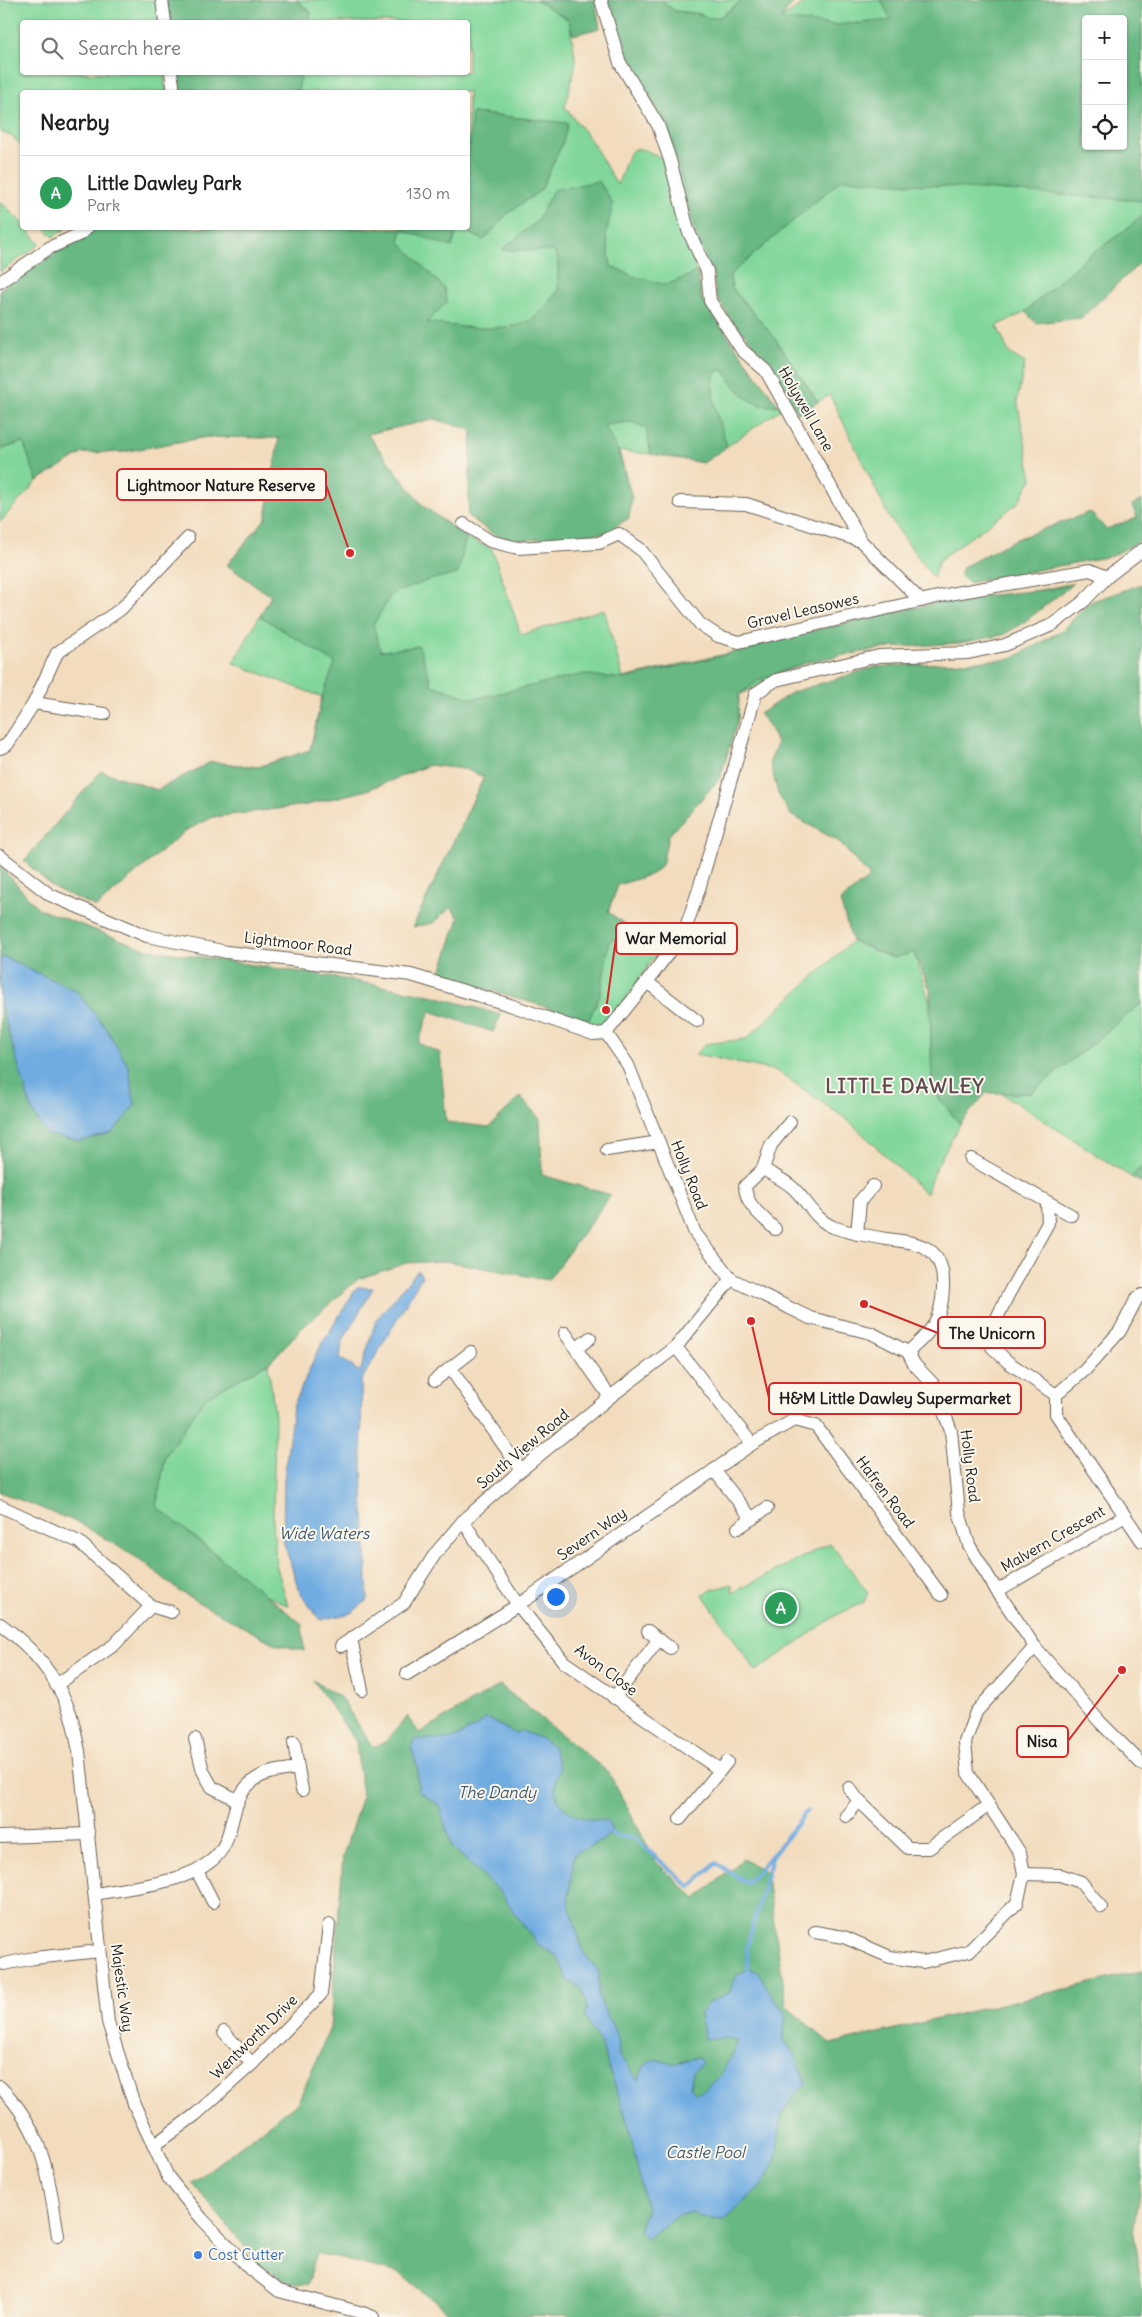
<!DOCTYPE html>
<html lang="en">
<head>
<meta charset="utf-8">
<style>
  body { margin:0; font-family:Delius,sans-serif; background:#f6f6f6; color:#202124 }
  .controls { position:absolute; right:15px; top:15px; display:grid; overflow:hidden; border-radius:5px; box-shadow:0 1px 4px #0004 }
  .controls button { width:45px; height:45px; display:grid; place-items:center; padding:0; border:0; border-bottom:1px solid #e0e0e0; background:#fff; color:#202124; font:25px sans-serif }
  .you { position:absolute; left:555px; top:1596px; width:18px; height:18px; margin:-12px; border:4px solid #fff; border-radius:50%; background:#1a73e8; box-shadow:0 0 0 8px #1a73e833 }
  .badge { display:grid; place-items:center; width:32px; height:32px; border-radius:50%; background:#0b8043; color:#fff; font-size:16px; font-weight:700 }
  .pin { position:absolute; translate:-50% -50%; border:2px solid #fff; box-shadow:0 1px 5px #0006 }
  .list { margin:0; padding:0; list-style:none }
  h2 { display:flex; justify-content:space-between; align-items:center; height:65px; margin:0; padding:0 20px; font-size:21px }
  h2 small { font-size:16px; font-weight:400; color:#757577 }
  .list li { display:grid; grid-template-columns:32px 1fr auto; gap:15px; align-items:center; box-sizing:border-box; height:75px; padding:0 20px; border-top:1px solid #e0e0e0 }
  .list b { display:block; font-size:19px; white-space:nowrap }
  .list p { margin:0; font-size:16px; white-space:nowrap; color:#757577 }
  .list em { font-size:16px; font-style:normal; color:#757577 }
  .icon { flex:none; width:28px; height:28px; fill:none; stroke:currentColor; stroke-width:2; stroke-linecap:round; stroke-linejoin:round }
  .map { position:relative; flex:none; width:1142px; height:2317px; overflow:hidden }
  .search { position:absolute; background:#fff; box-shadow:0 1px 4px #0004; left:20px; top:20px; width:450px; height:55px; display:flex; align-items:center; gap:12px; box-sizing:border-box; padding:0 18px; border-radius:5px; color:#757577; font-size:19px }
  .panel { position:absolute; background:#fff; box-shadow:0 1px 4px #0004; left:20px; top:90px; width:450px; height:140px; border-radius:5px }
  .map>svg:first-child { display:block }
  .green { fill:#81d79b; stroke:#4e7a5c; fill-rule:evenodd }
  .forest { fill:#68b883; stroke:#426a50; fill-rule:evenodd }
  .water { fill:#70ace1; stroke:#46647e }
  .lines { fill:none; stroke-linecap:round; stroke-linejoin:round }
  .stream { stroke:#70ace1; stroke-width:4 }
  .minor-casing { stroke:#675f54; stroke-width:14 }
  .minor { stroke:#fff; stroke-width:12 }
  .shop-dot { fill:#3f7fe0; stroke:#fbf7ec; stroke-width:2 }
  .labels { text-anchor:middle; stroke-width:4; stroke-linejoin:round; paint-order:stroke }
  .street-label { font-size:15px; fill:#1c1c1c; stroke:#fbf7ec }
  .shop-label { font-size:15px; fill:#366cbe; stroke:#fbf7ec; text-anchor:start }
  .water-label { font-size:16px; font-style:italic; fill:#3e566b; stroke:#fbf7ec }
  .district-label { font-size:20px; font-weight:bold; letter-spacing:1px; fill:#614b53; stroke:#fbf7ec }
  .leader { fill:none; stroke:#d62828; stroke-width:2 }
  .callout-dot { fill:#d62828; stroke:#fbf7ec; stroke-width:2 }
  .callout { fill:#fbf7ec; stroke:#d62828; stroke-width:2 }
  .callout-label { font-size:16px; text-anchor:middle; font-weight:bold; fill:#1c1c1c }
</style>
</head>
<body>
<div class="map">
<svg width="1142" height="2317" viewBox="0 0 1142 2317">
  <rect width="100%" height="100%" fill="#fbf7ec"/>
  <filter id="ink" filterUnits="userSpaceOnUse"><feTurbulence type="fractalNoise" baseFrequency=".02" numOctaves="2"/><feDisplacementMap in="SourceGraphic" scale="10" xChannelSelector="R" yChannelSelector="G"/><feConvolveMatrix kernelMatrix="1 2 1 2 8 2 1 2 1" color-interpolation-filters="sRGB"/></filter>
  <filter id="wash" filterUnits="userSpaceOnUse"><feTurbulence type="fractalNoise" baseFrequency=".0096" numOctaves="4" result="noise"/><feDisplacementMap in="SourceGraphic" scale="20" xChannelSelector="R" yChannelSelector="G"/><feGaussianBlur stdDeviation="1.12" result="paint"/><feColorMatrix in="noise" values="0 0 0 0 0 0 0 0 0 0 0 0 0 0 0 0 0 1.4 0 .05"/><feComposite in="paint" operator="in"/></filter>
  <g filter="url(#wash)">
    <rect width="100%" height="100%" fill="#f2dcbd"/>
    <g class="green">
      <path d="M0,0h286l25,12 -15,-12h277l-4,20 7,43 -11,44 27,35 25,43c14,-30 7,-49 46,-26l12,50 22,63 5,28 79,109 -78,54 -32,-7 -52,-5 13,47 -106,42 -58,-24 4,-86 -37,-11 -68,15 56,72 43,31 26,12 29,86 83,-26 19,69 89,-21 362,-74 -116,56 -145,19 -74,37 -1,24 -18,59 -52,58 -6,29 -10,9 -34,11 -10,27 51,38 -53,78 -81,-33 -85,-20 19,-57 -8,-11 -18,16 -20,4 71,-150 -19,-8 -36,-4 -62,25 -61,15 -93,12 -28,14 -82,70 -49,-13 -29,-27 76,-90 56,19 54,-28 47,5 52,-17 12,-53 -89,-34 38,-67 -44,-31 39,-47 13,-80 -73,-1 -84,15 -39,1 -46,28 -37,41v-72l22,-8 -22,-149 57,-42 27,-7 18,-16h366v-136h-170l2,-11 -116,-8 284,-1v-50h-446v50l142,1 2,19h-144v54l-11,-10 -11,-4zM473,113l57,6 -58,11z"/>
      <path d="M664,0h79l-23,17 -12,1 -8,-4 -25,-3 -10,-7z"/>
      <path d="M811,0h331v214l-15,15 -44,31 -58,52 -28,14 12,27 16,10 -8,37 15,79 -15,25 -78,56 -6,18 -44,-61 -59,-122 -12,7 -44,-65 -42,-49 -25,-17 -49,-145 -38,-63 34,-18 126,-26zM1086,19h37v127h-37z"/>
      <path d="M0,201l22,22v5h4l14,16 -40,28z"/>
      <path d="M44,228h22l-13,9z"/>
      <path d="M852,941l41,17 21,-6 16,51 2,87 28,34 -26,47 -8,23 -77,-73 -72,-50 -82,-17 10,-10 41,-5z"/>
      <path d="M1142,1003v163l-11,11 -130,-84h30z"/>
      <path d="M268,1363l7,54 -2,103 3,44 12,42 -25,-13 -107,-87 10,-51 39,-57z"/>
      <path d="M830,1543l38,49 -4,10 -27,13 -81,56 -53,-76 8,-5 21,-6v9z"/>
    </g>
    <g class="forest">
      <path d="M167,0h129l15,12 -1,10h-140z"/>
      <path d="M536,0h59l5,28 -27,7 -4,-15z"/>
      <path d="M608,0h56l1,4 10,7 25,3 8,4 12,-1 23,-17h52l-14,19 54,6 56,-5 -10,-20h261v201l-300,-22 -112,96 2,13 42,49 44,65 -20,11 -37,-60 -31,-35 -14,-23 -3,-23 -19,-47 -27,-102 -37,-55zM1086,19h37v127h-37z"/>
      <path d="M177,73h124l-3,19h-118z"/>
      <path d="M472,113l96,10 -5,19 -22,48 -34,24 -23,26 -26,-12 -6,19 -50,-17 -3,11 45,47 3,14 -20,20c25,5 82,11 104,-2 10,-6 19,-20 27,-29v-31l-4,-9 -52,-1 35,-29 16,-31 46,-9 14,23 -7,31 5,31 22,10 33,9 31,-13 5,28 76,105c-26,6 -41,-15 -55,-35l-7,1c-9,23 5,53 11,76l-24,16 -52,-9 -5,-26 -15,-6 -27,3 14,26 14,47 -3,20 -24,15 -79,7 -29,-3 -29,-21 4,-86 -37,-11 -68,15 56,72 43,31 -8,37 -26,5 -40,15 -19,31 8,26 38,-5 13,39 41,14 111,-25 39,5 97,-23 99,-27 135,-30 98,-10 22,-6 -51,40 -20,12 -43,8 -75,5 -74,13 -52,19 -20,15 -1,24 -18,59 -52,58 -6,29 -10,9 -34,11 -10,27 27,19 -26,11 -8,50 -12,28 -149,-45 19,-57 -8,-11 -18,16 -20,4 71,-150 -19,-8 -36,-4 -62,25 -61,15 -93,12 -28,14 -89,76 -42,-19 -30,-27 77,-90 56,19 54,-28 47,5 52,-17 12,-53 13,-34 -75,-47 11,-20 -44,-31 39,-47 13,-80 -73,-1 -84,15 -39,1 -46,28 -14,-39 -23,8v-161l95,-61h373v-82h2z"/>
      <path d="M1142,214v47l-61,57 -45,5 -11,-11 58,-52 44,-31z"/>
      <path d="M1142,500v40l-30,16 -144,27 -8,-8 3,-8 51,-27 76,-28 16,17 31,-11 -5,-13z"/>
      <path d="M1142,584v419l-111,90h-45l-26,31 -28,-34 -2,-101 -16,-37 -21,6 -41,-17 -12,-40 30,-24 -32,-36 -47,-26 -13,-21 -8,-32 7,-19 -9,-19 -9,-10 34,-22 82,-25 136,-8 50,-28 29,-29z"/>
      <path d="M0,866l39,43 107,40 182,27 107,20 66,19 -8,17 -63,-21 -12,32 22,10 6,69 43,5 31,-30 20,22 2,56 69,20 -63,85 -102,-19 -39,2 -49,16 -57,50 -31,33 -65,36 -39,57 -10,51 146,118 2,27 -31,-8 -68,-37 -26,-15 -35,-29 -65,-39 -79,-31z"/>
      <path d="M1142,1166v17l-11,-6z"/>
      <path d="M313,1680l27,17 33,50 12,-5 23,-26 11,17 81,-48 109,88 47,89 40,37 47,-40 23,13 21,135 44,37 311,-73v201l-9,62 9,53v30h-573l-1,-2 -114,2 -55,-44 -83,-20 -8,32 -18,-2 -30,-18 -68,-82 106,-81 32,-74 13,-172 19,-60 -6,-54z"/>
    </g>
    <g class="water">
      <path d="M4,957l72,34 30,37 22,38 7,39 -23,28 -31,8 -34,-6 -15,-24 -28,-94 -4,-16v-42z"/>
      <path d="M418,1270l4,6 -61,105 1,87 6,131 -16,14 -32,7 -20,-27 -17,-53 1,-61 9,-72 23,-53 41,-67 16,1 -31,54 -2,16 20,14 16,-52z"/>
      <path d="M487,1718l28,16 6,-3 19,7 13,8c2,7 6,16 6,23 0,5 -4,10 -4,15 -1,31 29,36 53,37l4,11 -9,8 -29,14 -6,47 15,51 16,20 -1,23 20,43 1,18 20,24 5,-14 11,-7 18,5 25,-7 4,6 -9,9 -3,15 6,6c24,-8 32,-31 42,-52l-11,-2h-22l-5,-25 8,-11 21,-10 8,-18 11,-7 10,3 13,24 15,19 -3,26 12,15 11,30 -11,9 -13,20 -6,44 -12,25 -40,37 -23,-2 -8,-6 -16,3 -30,24 -8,-8 8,-23 -4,-12 -14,-70 -28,-81 -17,-30 3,-5 -5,-22 -15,-8 -9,-24 -20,-11 -39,-54 -46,-43 -15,-44 -20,-13v-22l-7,-22 4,-8h38l24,-13z"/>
    </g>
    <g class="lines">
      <g class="stream">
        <path d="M608,1831l8,5 18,2 56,49 26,-24 31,20 26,-29"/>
        <path d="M748,1971l-1,-24 26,-93 34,-43"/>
      </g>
    </g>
  </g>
  <g filter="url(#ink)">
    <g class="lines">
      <g class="minor-casing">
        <g id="minor">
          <path d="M162,0l3,22"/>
          <path d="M601,0l19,63 38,62 12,35 18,70 19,41 3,30 32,49 24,21 95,170 60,60"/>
          <path d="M171,72l3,20"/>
          <path d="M0,282l49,-34 31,-14 7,-6"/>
          <path d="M680,502l66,2 115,37"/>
          <path d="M464,524l26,17 28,7 81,-5 20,-9 21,15 60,75 18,12 21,6 216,-49 135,-23 17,7"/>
          <path d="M34,703l70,11"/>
          <path d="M0,748l7,-3 27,-42 23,-50 64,-44 67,-71"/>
          <path d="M0,856l50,39 97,41 80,16 184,23 99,30 83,29 13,-1"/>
          <path d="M647,982l50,39"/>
          <path d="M606,1033l22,32 67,168 36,46 79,39 61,15 37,19 6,12 20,21 17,46 8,81 10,33 28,46 38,56 65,75 42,42"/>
          <path d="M606,1033l41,-51 38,-52 14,-41 57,-196 20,-13 103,-24 89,-3 37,-8 47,-20 31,-23 24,-25 35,-27"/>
          <path d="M607,1150l52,-8"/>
          <path d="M971,1159l100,56"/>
          <path d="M763,1169l8,-24 19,-23"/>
          <path d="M1047,1202l1,21 -39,70 -17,35v19l16,15 48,33v19l86,127"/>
          <path d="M775,1229c-13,-13 -29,-23 -30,-43l18,-17c10,6 21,11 29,18 15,13 22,32 41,40 17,6 35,9 53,12 33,4 59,6 57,49 -1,32 -12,44 -35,64"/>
          <path d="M857,1234l3,-33 13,-15"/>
          <path d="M565,1333l45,64"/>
          <path d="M676,1347l76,97"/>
          <path d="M576,1349l14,-11"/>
          <path d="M450,1368l71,102"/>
          <path d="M435,1380l36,-28"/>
          <path d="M1056,1395l29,-25 35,-39 17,-33 5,-3"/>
          <path d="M714,1470l38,49"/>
          <path d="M0,1506l79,36 72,64 -37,39 -58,40"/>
          <path d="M463,1521l55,84 46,57 156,108"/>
          <path d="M738,1528l29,-20"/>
          <path d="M997,1591l128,-75"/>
          <path d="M151,1606l20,6"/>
          <path d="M0,1624c31,22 55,50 69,86 5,13 7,28 10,41l29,271 26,82 34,73 34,42 45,47 32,25 84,22 10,4"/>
          <path d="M648,1631l22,17"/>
          <path d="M351,1639l11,51"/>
          <path d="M341,1646l63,-43 31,-49 28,-33 58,-51 89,-73 66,-50 55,-68"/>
          <path d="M407,1674l111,-69 234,-161 42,-24 22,6 125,169"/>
          <path d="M614,1698l45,-59"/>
          <path d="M195,1739l8,32 9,16 25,13"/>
          <path d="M294,1742l4,26"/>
          <path d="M849,1788l10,13 49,47h21l60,-43"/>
          <path d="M846,1816l13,-15"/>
          <path d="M680,1819l47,-57"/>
          <path d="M0,1837l89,-3"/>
          <path d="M197,1871l16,31"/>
          <path d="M1024,1874l36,1 21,7 20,25"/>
          <path d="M95,1894c36,-7 88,-10 116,-33 30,-23 12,-66 50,-85 10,-5 25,-6 37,-8l4,22"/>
          <path d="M815,1932l29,5 46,20 33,5 46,-11 48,-48 7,-29 -4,-21 -52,-80 -3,-31 11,-30 59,-65"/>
          <path d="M4,1964l30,-6 66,-7"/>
          <path d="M224,2032l28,32"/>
          <path d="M0,2087c44,43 49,92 58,149"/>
          <path d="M153,2146l42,-31 57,-51 69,-70 8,-69"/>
        </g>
      </g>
      <use href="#minor" class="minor"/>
    </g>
  </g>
  <circle class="shop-dot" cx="198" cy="2255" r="5"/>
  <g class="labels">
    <g class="street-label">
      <text transform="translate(806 409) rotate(60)" y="5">Holywell Lane</text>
      <text transform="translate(803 611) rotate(-13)" y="5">Gravel Leasowes</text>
      <text transform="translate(298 944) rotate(7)" y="5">Lightmoor Road</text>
      <text transform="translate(689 1175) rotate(68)" y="5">Holly Road</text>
      <text transform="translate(523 1449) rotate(-40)" y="5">South View Road</text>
      <text transform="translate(970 1466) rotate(83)" y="5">Holly Road</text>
      <text transform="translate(885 1492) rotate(53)" y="5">Hafren Road</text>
      <text transform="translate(592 1534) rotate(-35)" y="5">Severn Way</text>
      <text transform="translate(1053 1539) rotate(-30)" y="5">Malvern Crescent</text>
      <text transform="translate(606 1670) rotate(37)" y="5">Avon Close</text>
      <text transform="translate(122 1988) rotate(82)" y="5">Majestic Way</text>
      <text transform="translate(254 2037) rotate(-44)" y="5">Wentworth Drive</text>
    </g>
    <g class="shop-label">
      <text x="208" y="2260">Cost Cutter</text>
    </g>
    <g class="water-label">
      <text x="324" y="1539">Wide Waters</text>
      <text x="497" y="1798">The Dandy</text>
      <text x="705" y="2158">Castle Pool</text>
    </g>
    <g class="district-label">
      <text x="905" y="1093">LITTLE DAWLEY</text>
    </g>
  </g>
  <path class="leader" d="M350 553L326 485M606 1010L616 938M864 1304L938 1333M751 1321L769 1398M1122 1670L1068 1741"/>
  <g class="callout-dot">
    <circle cx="350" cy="553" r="5"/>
    <circle cx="606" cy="1010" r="5"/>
    <circle cx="864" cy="1304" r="5"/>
    <circle cx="751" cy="1321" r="5"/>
    <circle cx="1122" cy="1670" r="5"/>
  </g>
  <g class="callout">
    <rect x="117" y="469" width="209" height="31" rx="5"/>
    <rect x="616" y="923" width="121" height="31" rx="5"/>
    <rect x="938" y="1317" width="107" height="31" rx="5"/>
    <rect x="769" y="1383" width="252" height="31" rx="5"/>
    <rect x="1017" y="1726" width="51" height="31" rx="5"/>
  </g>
  <g class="callout-label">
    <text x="221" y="491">Lightmoor Nature Reserve</text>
    <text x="676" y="944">War Memorial</text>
    <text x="992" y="1339">The Unicorn</text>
    <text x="895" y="1404">H&amp;M Little Dawley Supermarket</text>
    <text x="1042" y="1747">Nisa</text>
  </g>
</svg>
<div class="controls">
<button>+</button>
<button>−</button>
<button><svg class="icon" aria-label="locate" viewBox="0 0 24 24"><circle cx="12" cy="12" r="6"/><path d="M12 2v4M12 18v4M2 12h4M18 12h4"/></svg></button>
</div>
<div class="you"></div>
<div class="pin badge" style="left:781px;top:1608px;background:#2e9e5b">A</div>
<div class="search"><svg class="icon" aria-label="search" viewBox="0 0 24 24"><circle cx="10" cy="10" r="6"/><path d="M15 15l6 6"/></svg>Search here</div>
<section class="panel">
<h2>Nearby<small></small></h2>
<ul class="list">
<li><span class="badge" style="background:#2e9e5b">A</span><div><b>Little Dawley Park</b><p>Park</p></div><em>130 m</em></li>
</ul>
</section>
</div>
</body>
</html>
